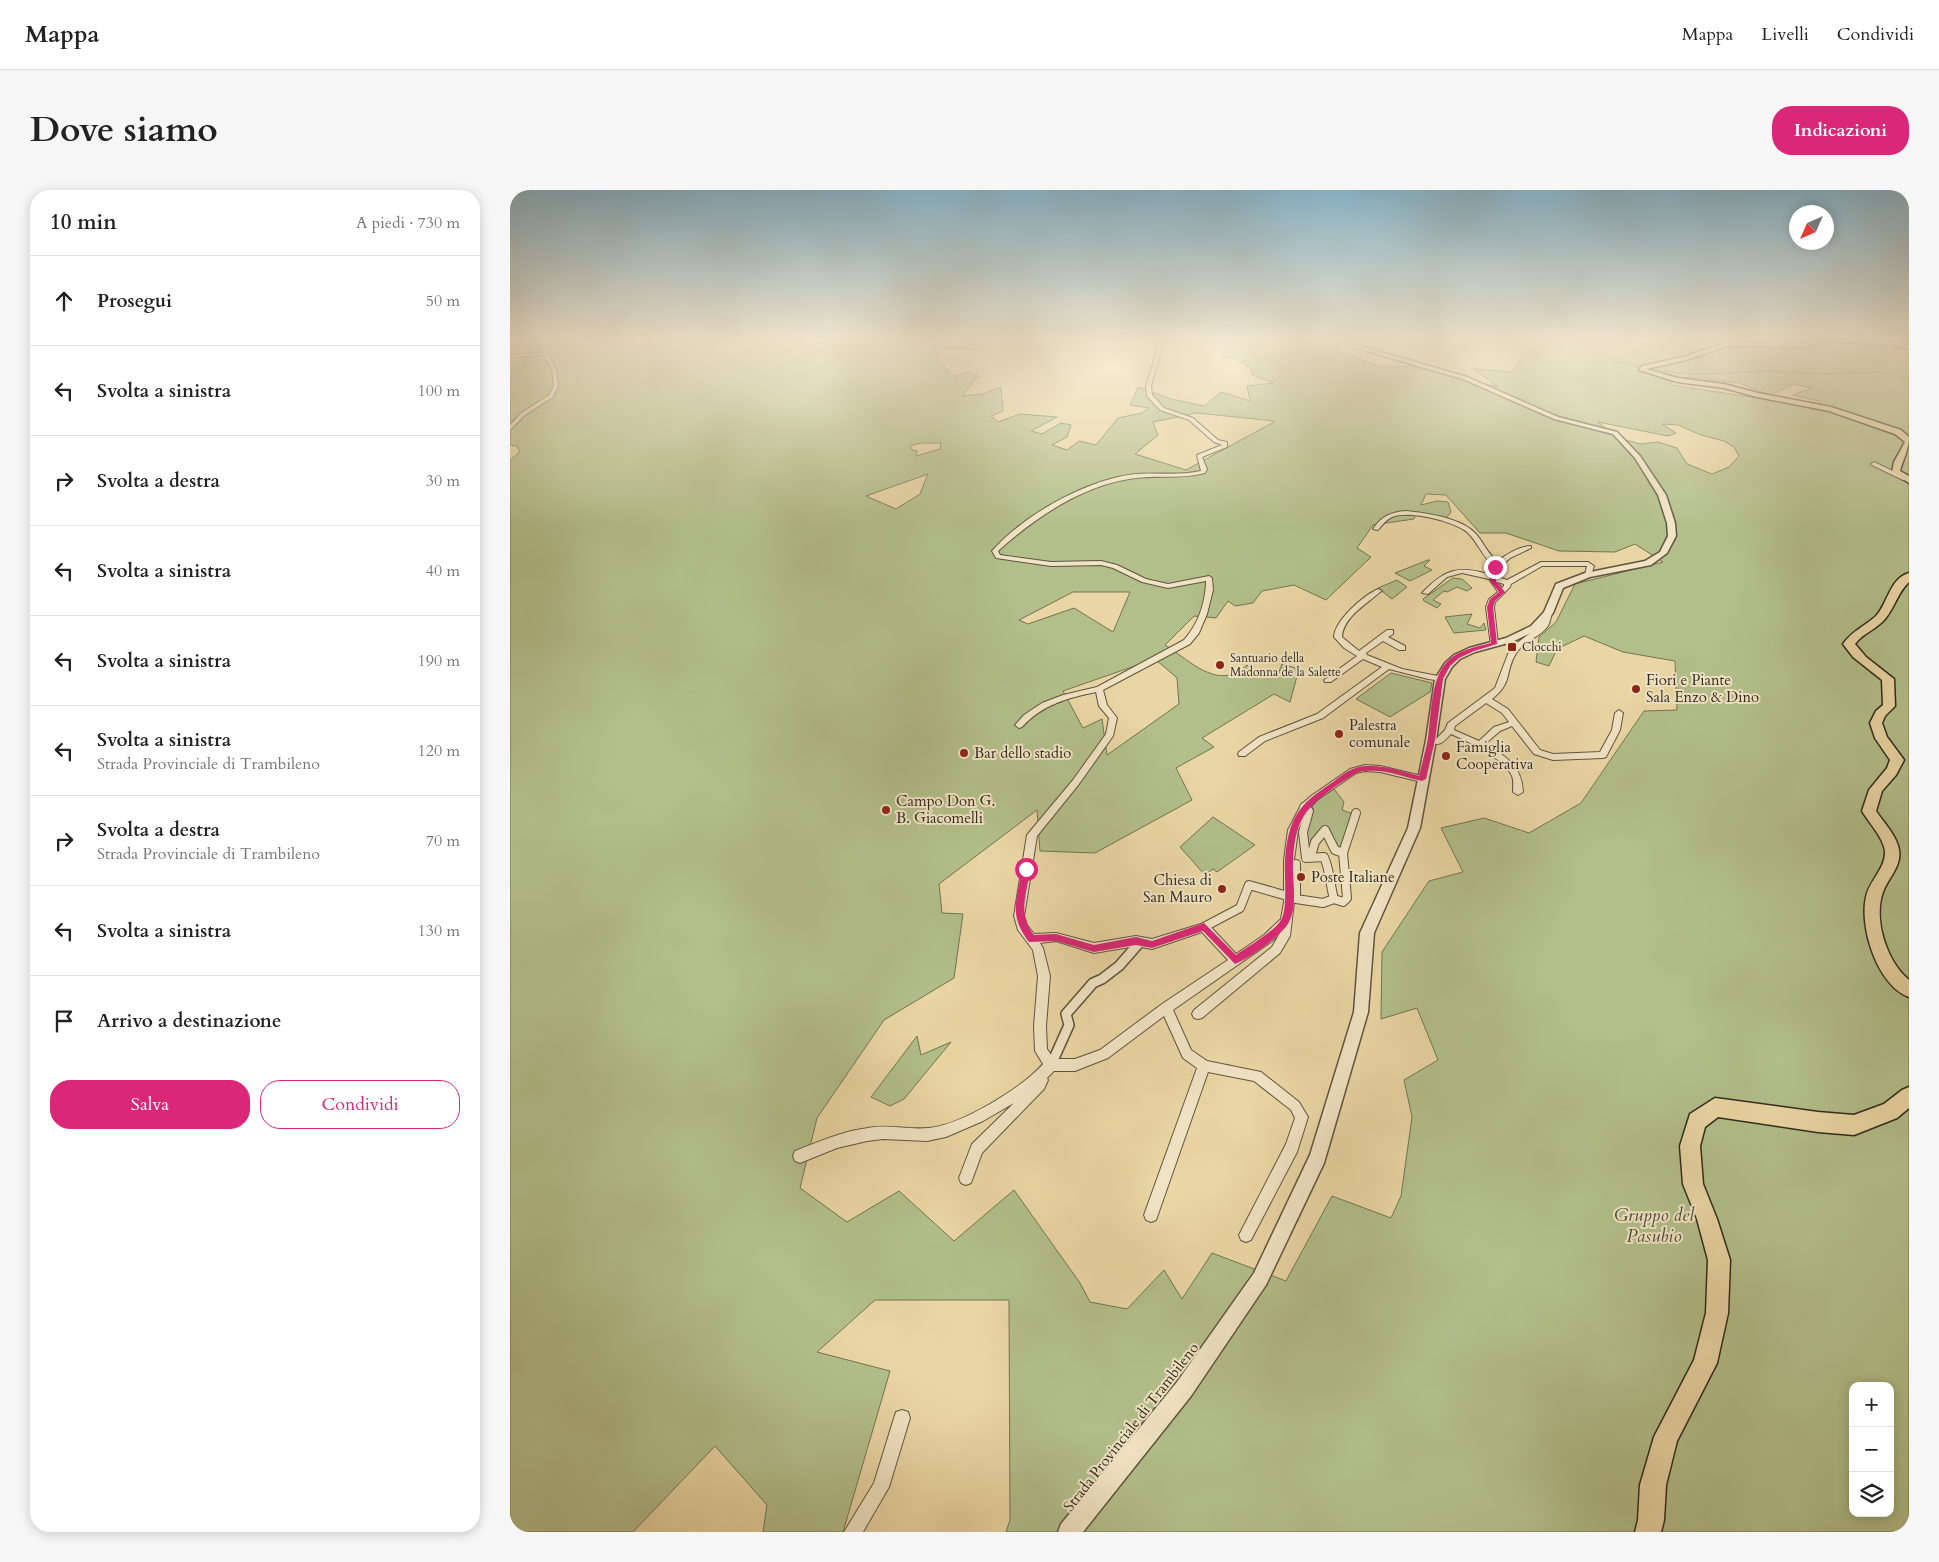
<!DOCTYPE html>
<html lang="it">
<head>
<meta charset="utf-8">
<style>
  body { margin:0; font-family:Cardo,serif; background:#f6f6f6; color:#222 }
  .controls { position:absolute; right:15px; bottom:15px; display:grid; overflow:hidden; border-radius:10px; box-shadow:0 2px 12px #0003 }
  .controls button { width:45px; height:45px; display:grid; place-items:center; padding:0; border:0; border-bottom:1px solid #e0e0e0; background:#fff; color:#222; font:25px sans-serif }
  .compass { position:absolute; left:1279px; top:15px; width:45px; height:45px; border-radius:50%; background:#fff; box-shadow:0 2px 12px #0003; rotate:225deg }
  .stop { position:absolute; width:15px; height:15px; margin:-11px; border:4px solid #db2777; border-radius:50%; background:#fff }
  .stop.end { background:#db2777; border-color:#fff; box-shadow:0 1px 5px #0008 }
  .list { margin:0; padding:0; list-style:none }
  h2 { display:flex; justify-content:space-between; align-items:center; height:65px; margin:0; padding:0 20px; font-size:21px }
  h2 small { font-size:16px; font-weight:400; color:#767676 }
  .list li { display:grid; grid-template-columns:32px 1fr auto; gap:15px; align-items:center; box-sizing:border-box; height:90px; padding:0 20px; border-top:1px solid #e0e0e0 }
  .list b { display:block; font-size:19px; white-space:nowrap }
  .list p { margin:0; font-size:16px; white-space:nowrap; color:#767676 }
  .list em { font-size:16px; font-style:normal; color:#767676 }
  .actions { display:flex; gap:10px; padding:15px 20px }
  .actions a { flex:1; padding:11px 0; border:1px solid #db2777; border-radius:20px; text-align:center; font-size:18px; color:#db2777 }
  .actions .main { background:#db2777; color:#fff }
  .icon { flex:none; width:28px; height:28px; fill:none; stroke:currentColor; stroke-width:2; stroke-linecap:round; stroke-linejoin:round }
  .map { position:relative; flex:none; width:1399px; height:1342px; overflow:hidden; border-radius:20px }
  header { display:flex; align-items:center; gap:30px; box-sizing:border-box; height:70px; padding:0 25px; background:#fff; border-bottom:1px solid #e0e0e0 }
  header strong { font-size:24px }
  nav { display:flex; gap:28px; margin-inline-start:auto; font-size:18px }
  .intro { display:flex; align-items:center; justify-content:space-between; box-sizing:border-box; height:120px; padding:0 30px }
  h1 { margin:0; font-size:35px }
  .button { padding:12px 22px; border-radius:20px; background:#db2777; color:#fff; font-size:18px; font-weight:700 }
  main { display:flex; gap:30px; padding:0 30px }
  aside { flex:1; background:#fff; border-radius:20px; box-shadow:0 2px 12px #0003 }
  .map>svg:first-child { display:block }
  .green { fill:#b2bf8a; stroke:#717454; fill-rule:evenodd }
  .water { fill:#98baa2; stroke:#6e806e }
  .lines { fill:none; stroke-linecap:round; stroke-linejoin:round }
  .stream { stroke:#6e806e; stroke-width:1 }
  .pedestrian-far1-casing { stroke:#5e5440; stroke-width:10 }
  .pedestrian-casing { stroke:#5e5440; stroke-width:12 }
  .minor-casing { stroke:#5e5440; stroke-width:2 }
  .tertiary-casing { stroke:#5e5440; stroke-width:3 }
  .primary-casing { stroke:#30291f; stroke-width:3 }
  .pedestrian-far1 { stroke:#f1e4c4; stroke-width:8 }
  .pedestrian { stroke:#f1e4c4; stroke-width:9 }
  .minor { fill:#f1e4c4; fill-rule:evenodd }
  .tertiary { fill:#f1e4c4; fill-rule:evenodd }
  .primary { fill:#ead6a4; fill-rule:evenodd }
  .route { fill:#db2777 }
  .poi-dot { fill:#8f2418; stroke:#f1e4c4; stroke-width:2 }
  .labels { text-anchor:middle; stroke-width:4; stroke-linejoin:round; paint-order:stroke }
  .far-poi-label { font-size:12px; fill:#30291f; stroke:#f1e4c4; text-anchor:start }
  .poi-label { font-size:15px; fill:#30291f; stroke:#f1e4c4; text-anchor:start }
  .street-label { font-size:15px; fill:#30291f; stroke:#f1e4c4 }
  .near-park-label { font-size:18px; font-style:italic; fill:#504e3a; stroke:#f1e4c4 }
</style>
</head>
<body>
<header>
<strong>Mappa</strong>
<nav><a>Mappa</a><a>Livelli</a><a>Condividi</a></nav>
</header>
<div class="intro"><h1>Dove siamo</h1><a class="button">Indicazioni</a></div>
<main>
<aside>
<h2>10 min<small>A piedi · 730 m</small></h2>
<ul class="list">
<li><svg class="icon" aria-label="ahead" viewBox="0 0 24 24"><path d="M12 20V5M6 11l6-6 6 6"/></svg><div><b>Prosegui</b></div><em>50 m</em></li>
<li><svg class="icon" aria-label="left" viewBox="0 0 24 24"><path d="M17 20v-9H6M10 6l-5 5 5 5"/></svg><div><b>Svolta a sinistra</b></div><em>100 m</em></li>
<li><svg class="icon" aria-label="right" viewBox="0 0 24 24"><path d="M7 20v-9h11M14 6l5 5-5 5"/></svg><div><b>Svolta a destra</b></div><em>30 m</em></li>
<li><svg class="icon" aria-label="left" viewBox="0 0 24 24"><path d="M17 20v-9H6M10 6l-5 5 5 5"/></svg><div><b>Svolta a sinistra</b></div><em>40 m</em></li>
<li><svg class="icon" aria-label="left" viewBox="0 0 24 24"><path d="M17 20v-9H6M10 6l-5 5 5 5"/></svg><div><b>Svolta a sinistra</b></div><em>190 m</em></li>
<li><svg class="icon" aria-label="left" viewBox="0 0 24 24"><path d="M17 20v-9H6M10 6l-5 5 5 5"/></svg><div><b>Svolta a sinistra</b><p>Strada Provinciale di Trambileno</p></div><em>120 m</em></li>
<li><svg class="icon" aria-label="right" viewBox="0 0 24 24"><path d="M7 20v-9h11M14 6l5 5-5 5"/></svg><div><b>Svolta a destra</b><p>Strada Provinciale di Trambileno</p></div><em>70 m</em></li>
<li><svg class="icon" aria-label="left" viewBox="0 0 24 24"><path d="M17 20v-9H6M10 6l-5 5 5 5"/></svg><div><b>Svolta a sinistra</b></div><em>130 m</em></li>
<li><svg class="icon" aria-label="arrive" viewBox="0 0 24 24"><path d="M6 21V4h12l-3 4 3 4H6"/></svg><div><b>Arrivo a destinazione</b></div></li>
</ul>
<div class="actions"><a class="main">Salva</a><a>Condividi</a></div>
</aside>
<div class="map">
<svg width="1399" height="1342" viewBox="0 0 1399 1342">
  <rect width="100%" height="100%" fill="#ead6a4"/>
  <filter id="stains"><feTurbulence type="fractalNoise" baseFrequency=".004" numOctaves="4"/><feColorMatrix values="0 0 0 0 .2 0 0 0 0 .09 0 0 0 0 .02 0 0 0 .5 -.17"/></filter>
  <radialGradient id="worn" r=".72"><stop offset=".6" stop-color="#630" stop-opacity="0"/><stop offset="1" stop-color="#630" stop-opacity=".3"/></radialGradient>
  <g class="green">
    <path d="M0,149h12l7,7v6l-19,17z"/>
    <path d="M32,149h450l-16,10 -38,-1v12l16,17 15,-6 9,5 -16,20 21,-2 18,-7 2,24 -12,5 7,6 22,-8 37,3 -26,14 11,3 19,-11 10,2 -4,12 -15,8 15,5 12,-9 17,4 22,-27 24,-5 7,-5 -19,-3 8,-18 33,12 33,7 17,-14 29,9 -3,-15 27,-3 -22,-8 -1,-6 -18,-12 -10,1 1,-19h90l2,2 18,-2 6,3 -6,8 47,17 31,-1 86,21 -24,-18 37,3 12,-14 -17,-19h403v1193h-903l4,-12 -1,-220h-134l-58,52 73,19 -47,161h-80l4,-27 -52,-59 -82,86h-123v-1072l10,-8 -3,-6 -7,-1v-66l28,-27 5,-12zM1181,187l48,6 31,12 23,-11 19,4 -19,7 26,6 3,7 -151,-23 1,-6zM687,223l77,8v1l-88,48 -51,-16 23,-19 -5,-13zM1088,232l70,14 8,-3 -14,-9 16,1 23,10 23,6 10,6 5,9 -10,11 -17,7 -25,-10 -10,-16 -19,-6 -17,2 -24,-6zM411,253h20l-1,6 -24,7 1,-5 -5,-1 -2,-4zM418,284l-8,20 -24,15 -30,-13zM916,304l20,1 34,38h26l53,18 56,1 20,-8 28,18 -88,22 -19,38 -17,15 -3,25 13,4 8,-17 27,-13 39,16 52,9 2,49 -33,1 -63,92 -52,30 -45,-15 -43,10 22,44 -34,9 -47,71 -1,67 36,-11 21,52 -34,20 8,37 -11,79 -10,22 -59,-22 -46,85 -74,-28 -30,46 -18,-29 -37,39 -37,-7 -10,-19 -66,-93 -60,51 -55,-50 -52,31 -47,-34 17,-70 67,-98 70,-42 9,-64 -21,-1 -3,-29 98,-74 3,41 55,2 97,-53 -16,-32 38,-21 -12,-9 72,-44 16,8 9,-33 -17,-5 -5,13 -27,-9 -3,-3c-29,27 -56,-4 -82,-20l29,-29 22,2 12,-17 7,5 18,-3 9,-12 32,-6 32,15 45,-43 -14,-9 16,-23 41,-6 3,-7 29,6 5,-6 -3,-10 -11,-1 -16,4zM563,402h57l-17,40 -39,-24 -46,16 -9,-4zM645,469l22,19 2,26 -72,51 -5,-36 -19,9 -20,-37zM1343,1196h37v127h-37z"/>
    <path d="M918,370h2l-6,6 8,4 -22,11 -15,-8z"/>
    <path d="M943,388l9,1 10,9 -5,3 -10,-4 -10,5 -3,-1 -11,9 8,4 -4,4 -13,-7 -1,-2z"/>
    <path d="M887,390l10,7 -15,12 -14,-11z"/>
    <path d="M962,424l-5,10 13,4 4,-5 2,7 -32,3 -9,-16z"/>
    <path d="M881,483l41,10 -2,9 -40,25 -34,-18z"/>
    <path d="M824,599l10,13 -2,8 11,4 -13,36 -3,-1 -9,-19 -7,-2 -13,25c-3,-15 -5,-36 7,-50 4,-5 13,-10 19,-14z"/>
    <path d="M703,627l42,28 -38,27 -4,-3 -8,6 -25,-28z"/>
    <path d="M407,846l4,19 30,-13 -47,57 -14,7 -19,-9z"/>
  </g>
  <path class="water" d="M12,149l21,1 -5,12 -28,27v-10l19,-17v-6z"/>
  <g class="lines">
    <path class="stream" d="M1061,149l44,23 63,11 31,1 58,-3 58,3 53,-2 31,8"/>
    <g class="pedestrian-far1-casing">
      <g id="pedestrian-far1">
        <path d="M794,617l5,4 -6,21 3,26 18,-1c6,13 6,28 10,42"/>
        <path d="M833,663l13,-40"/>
        <path d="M801,666l4,-14 10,-12 10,20 8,3 4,45 -4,4 -9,-3"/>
        <path d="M786,674v35l27,4 11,-4"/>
        <path d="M694,737l36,-19 9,-23 35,10"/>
      </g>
    </g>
    <g class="pedestrian-casing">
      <path id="pedestrian" d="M541,875l18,-40 -3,-11 27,-31 9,-4 17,-13 21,-24"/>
    </g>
    <g class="minor-casing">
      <g id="minor">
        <path d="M643,149l6,2 3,7 -11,38 1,9 12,13 29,10 25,22 9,2v5l-25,10 5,12 -2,4c-22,6 -46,2 -69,5 -52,6 -100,39 -138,73l2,4 51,7 50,-1 16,4 29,14 22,5 41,-8 3,2 1,12 -6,24 -8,19 -9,11 -87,46 4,15 10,13 -4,18 -34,48 -42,52 -13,80 3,9 7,9 22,-1 38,10 42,-7 16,3 52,-16 4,1 28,30 28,-19 17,-16 3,-17v-42l4,-30 13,-25 10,-9 39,-27 15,-4 15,1 42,10 5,3 -5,3 -42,-10 -15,-1 -9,2 -39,27 -9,9 -10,21 -4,30v42l-4,34 -10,17 -78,65 -4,1 -4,-1 -2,-4 2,-4 78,-63 8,-14 -8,8 -99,69 18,40 16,11 54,11 38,30 9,15 -11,35 -46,88 -5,2 -5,-2 -2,-5 47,-91 9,-26 -4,-8 -37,-29 -46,-9 -52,148 -5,2 -5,-2 -2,-5 53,-147 -14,-10 -19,-42 -56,42 -33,13h-21l-7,7 1,2 -4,9 -62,64 -11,30 -5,2 -5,-2 -2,-5 13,-34 42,-41 -31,18 -37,16 -19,4 -44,-2 -16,2 -30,7 -37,15 -5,-2 -2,-5 2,-5c23,-9 48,-20 73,-23 20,-4 40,2 60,0 32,-2 94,-40 115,-64l-8,-13 -1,-25 4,-50 -5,-26 -15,-20 -4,-14 13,-81 46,-55 33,-46 3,-16 -10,-12 -3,-14c-29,6 -54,13 -74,35l-3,1 -4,-3 9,-10 18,-12 21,-8 34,-8 87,-47c14,-16 21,-36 22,-57v-2l-38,7 -26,-6 -29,-14 -12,-3 -50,1 -55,-8 -4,-7c33,-37 94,-71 143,-77 21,-2 45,2 66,-3l-4,-16 25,-10 -8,-3 -25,-22 -29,-10 -13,-14 -1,-10 12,-38v-4zM692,742l26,28 -66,44 -62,46 -25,9h-21l-7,-10 -1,-23 4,-50 -7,-28 -3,-5 16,-2 38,12 42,-7 16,3z"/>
        <path d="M37,163l9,16 2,17 -5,11 -28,18 -15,15v-5l11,-12 28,-18 5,-9 -2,-17 -8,-14 -34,2v-2z"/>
        <path d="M1364,272l33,16 1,1 -5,1 -31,-15 -1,-1z"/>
        <path d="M896,321c21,2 56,7 70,23 8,9 12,21 22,27 9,-7 22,-15 33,-15v2l-21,10 -16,15 1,3 12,4 34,-18h47l6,4 -3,9 -3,2 -3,-2 2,-9h-45l-31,18 -1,3 -15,15 -1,5 4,37 -1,2h-6l-5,-39 3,-8 9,-7 -9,-13 -27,-6 -15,4 -19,17 -6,-1c22,-23 35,-28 66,-19l6,-9c-12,-8 -16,-23 -27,-33 -14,-11 -58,-22 -75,-15 -6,3 -10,8 -14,13l-5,-1c9,-13 18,-17 33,-18zM987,392l7,2v2l-2,2z"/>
        <path d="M868,399l4,2 -2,1c-13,12 -37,25 -38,45l17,14 28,-21h6v4l-5,3 17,9v4h-6l-16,-9 -17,12 1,2 35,14 41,8v4l-15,-2 -39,-10 -66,49 -58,23 -20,15h-6l-1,-2 1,-2 20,-15 58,-23 65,-47 -19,-8 -32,23h-6l-1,-2 33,-24 -13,-8 -10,-11c1,-17 29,-41 44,-48z"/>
        <path d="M1035,421l7,2c-1,4 -2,8 -3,11 -5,11 -25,17 -32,28 -13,19 -3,30 -25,47l16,10 32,41 13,4 47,-2 12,-22 3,-17 4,-3 4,3 -3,17 -14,27 -3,1 -50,2 -19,-6 -22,-28 -12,5 -15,13c21,12 37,22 38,48l-5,3 -5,-3c0,-5 1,-11 -1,-16 -7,-17 -45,-35 -61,-42 -10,10 -10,12 -23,8l-1,-2 4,-3 5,2 9,-9 3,-7 47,-35 13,-34 9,-11 25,-19zM976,513l16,10 7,9 -15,5 -15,14 -25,-11 1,-4z"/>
        <path d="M392,1220l6,2 2,6 -21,69 -26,45h-19l30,-49 20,-65 2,-6z"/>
      </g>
    </g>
    <g class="tertiary-casing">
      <path id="tertiary" d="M828,149h7l12,6 110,32 91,40 59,15 23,24 26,39 9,28 1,13 -9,17 -16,12 -61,12 -27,11 -10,25 -16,17 -25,12 -37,10 -15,7 -8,8 -7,12 -9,61 -16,88 -46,105 -6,79 -44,151 -58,122 -75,111 -108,136h-25l3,-8 116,-142 77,-109 56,-118 44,-143 6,-79 48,-105 18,-88 9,-61 10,-16 9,-8 15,-7 37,-10 25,-12 13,-14 12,-28 29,-11 60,-12 15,-9 8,-16 -1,-13 -9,-28 -23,-37 -22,-24 -59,-15 -91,-40 -110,-32z"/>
    </g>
    <g class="primary-casing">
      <g id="primary">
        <path d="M1309,149l67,1 23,5v4l-23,-5 -34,-2 -33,1 -15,4 -76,-1 -41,14 -41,9 32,9 46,6 34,9 73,14 70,23 8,7c0,13 -6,22 -9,34l9,5v7l-17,-11 2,-10 11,-20 -10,-8 -66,-23 -72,-14 -33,-9 -47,-6 -38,-12 3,-4 41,-9 44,-15 77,1z"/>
        <path d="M1399,383v9c-11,10 -14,25 -24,37 -8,10 -22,14 -30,25l11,13 28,22 1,27 -10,10 -3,7 5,14 17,23 -8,15 -14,16 -6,20c8,12 21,25 23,39 3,16 -11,28 -16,42 -10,28 4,70 26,88v17c-31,-11 -50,-69 -43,-100 3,-16 20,-29 19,-46 -2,-14 -16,-28 -23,-40l7,-21 18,-22 3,-8 -15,-22 -5,-15 6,-12 7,-6 -1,-25 -29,-23 -10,-13c9,-13 22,-18 33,-28 12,-13 14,-38 33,-43z"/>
        <path d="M1399,897v21l-12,10 -43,17 -36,-3 -100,-15 -13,10 -5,19 3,38 14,35 13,41 -2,53 -11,50 -40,78 -11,44 -2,35 -3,12h-26l3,-12 2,-35 14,-48 40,-77 12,-47 2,-53 -11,-41 -14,-35 -3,-38 10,-32 25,-16 103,14 36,3 30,-11 18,-14z"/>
      </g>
    </g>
    <use href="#pedestrian-far1" class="pedestrian-far1"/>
    <use href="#pedestrian" class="pedestrian"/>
    <use href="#minor" class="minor"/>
    <use href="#tertiary" class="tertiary"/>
    <use href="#primary" class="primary"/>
  </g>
  <linearGradient id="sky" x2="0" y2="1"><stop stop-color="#88b6cc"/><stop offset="0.44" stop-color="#f6edd6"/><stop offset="1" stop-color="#f6edd6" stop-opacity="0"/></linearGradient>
  <rect width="1399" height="337" fill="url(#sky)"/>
  <path class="route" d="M983,376l5,1 -4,6 2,8 9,11 -10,9 -2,6 4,37 -23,7 -15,7 -9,8 -7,13 -8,61 -9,39 -4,2c-18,-4 -37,-12 -56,-10 -10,0 -18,8 -27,13 -34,24 -44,35 -46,78 -1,18 5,43 -4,60 -6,13 -41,37 -54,42l-32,-33 -51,17 -16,-3 -42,7 -38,-11 -27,1c-21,-28 -12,-41 -7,-73l4,-3 4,3c-3,26 -13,45 4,66l22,-1 38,11 42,-8 16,4 52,-18 32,32c11,-8 39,-24 45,-35 7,-12 3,-46 4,-61 4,-42 13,-54 48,-77 10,-8 20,-16 34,-16 17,-1 35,5 52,10 3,-13 7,-26 9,-38 3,-22 3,-59 18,-75 11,-13 29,-16 45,-20l-4,-36 3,-8 9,-7 -9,-11 -1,-8z"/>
  <g class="poi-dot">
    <rect x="997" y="452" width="10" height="10" rx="2.5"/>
    <circle cx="710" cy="475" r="5"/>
    <circle cx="1126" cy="499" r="5"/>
    <circle cx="829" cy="544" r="5"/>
    <circle cx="454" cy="563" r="5"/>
    <circle cx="936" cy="566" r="5"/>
    <circle cx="376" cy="620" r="5"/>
    <circle cx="791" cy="687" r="5"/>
    <circle cx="712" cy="699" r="5"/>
  </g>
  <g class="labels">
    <g class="far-poi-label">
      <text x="1012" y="461">Clocchi</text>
      <text x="720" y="472">Santuario della<tspan x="720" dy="14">Madonna de la Salette</tspan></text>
    </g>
    <g class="poi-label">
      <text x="1136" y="495">Fiori e Piante<tspan x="1136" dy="17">Sala Enzo &amp; Dino</tspan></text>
      <text x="839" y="540">Palestra<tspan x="839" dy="17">comunale</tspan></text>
      <text x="946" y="562">Famiglia<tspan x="946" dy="17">Cooperativa</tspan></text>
      <text x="464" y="568">Bar dello stadio</text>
      <text x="386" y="616">Campo Don G.<tspan x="386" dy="17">B. Giacomelli</tspan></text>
      <text x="801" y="692">Poste Italiane</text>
      <text x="702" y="695" text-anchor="end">Chiesa di<tspan x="702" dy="17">San Mauro</tspan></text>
    </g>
    <g class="street-label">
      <text transform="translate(621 1237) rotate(-52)" y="5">Strada Provinciale di Trambileno</text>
    </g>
    <g class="near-park-label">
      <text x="1144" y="1031">Gruppo del<tspan x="1144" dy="21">Pasubio</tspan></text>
    </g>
  </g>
  <rect width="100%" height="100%" filter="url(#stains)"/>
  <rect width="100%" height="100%" fill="url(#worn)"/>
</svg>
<div class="controls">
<button>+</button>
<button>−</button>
<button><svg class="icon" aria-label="layers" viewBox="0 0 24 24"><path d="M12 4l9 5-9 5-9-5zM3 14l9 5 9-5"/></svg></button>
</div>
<svg class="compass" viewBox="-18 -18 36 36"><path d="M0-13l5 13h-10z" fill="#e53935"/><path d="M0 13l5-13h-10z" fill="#767676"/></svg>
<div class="stop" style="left:516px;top:679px"></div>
<div class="stop end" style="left:985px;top:377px"></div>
</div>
</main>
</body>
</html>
